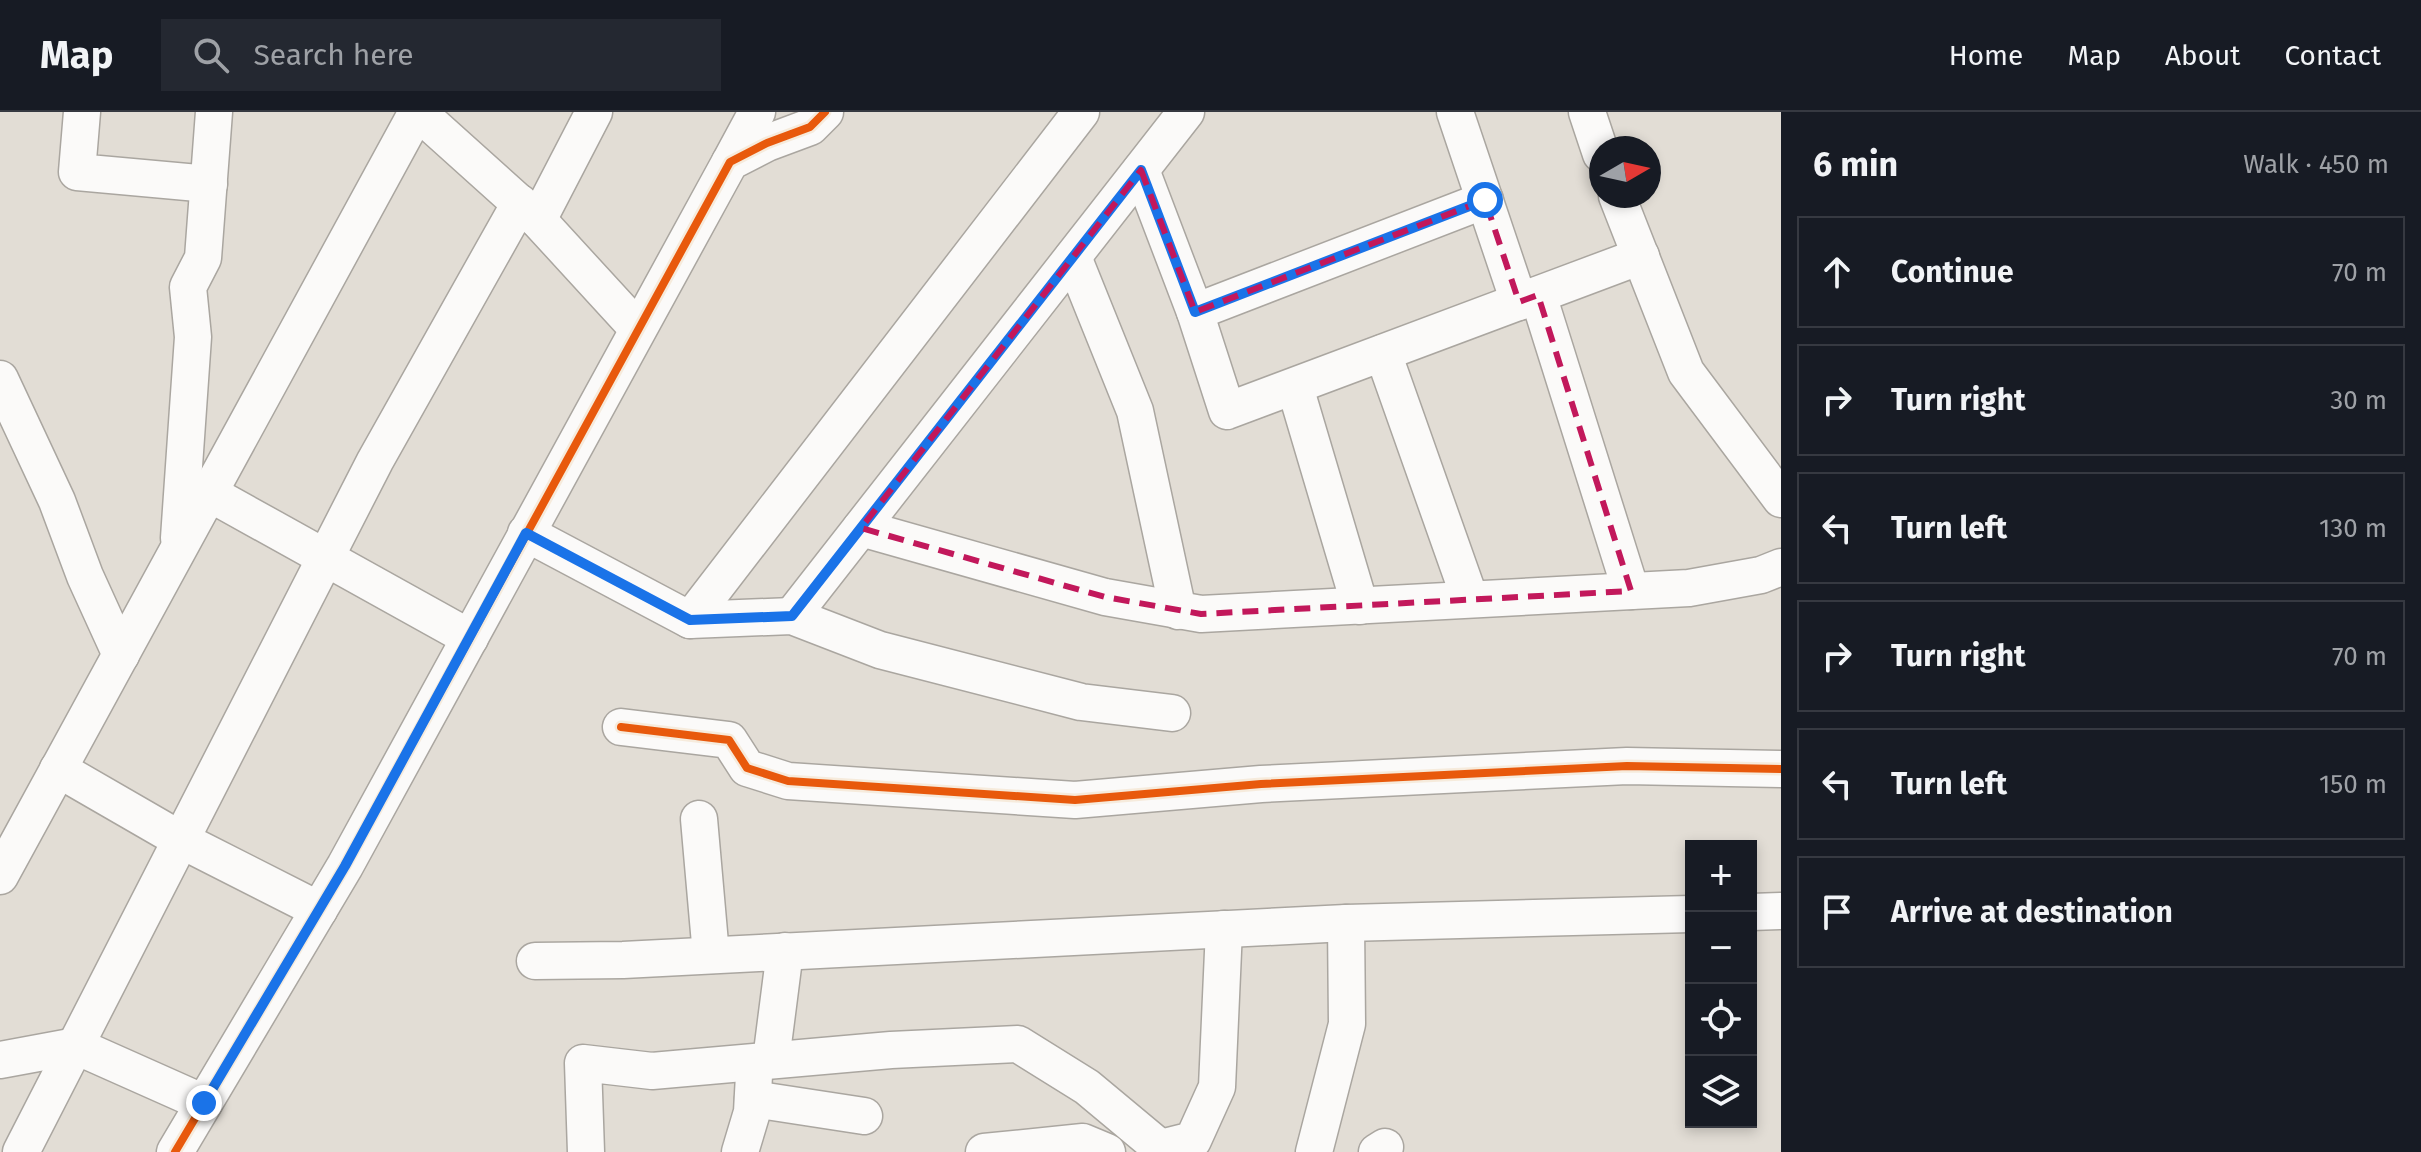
<!DOCTYPE html>
<html lang="en">
<head>
<meta charset="utf-8">
<style>
  body { margin:0; font-family:"Fira Sans",sans-serif; background:#242831; color:#f1f3f6 }
  .controls { position:absolute; right:24px; bottom:24px; display:grid; overflow:hidden; border-radius:0px; box-shadow:0 4px 12px #0003 }
  .controls button { width:72px; height:72px; display:grid; place-items:center; padding:0; border:0; border-bottom:2px solid #363941; background:#171b24; color:#f1f3f6; font:40px sans-serif }
  .compass { position:absolute; left:1589px; top:24px; width:72px; height:72px; border-radius:50%; background:#171b24; box-shadow:0 4px 12px #0003; rotate:81deg }
  .stop { position:absolute; width:24px; height:24px; margin:-18px; border:6px solid #1a73e8; border-radius:50%; background:#fff }
  .stop.end { background:#1a73e8; border-color:#fff; box-shadow:0 2px 8px #0008 }
  .list { margin:0; padding:0; list-style:none }
  h2 { display:flex; justify-content:space-between; align-items:center; height:104px; margin:0; padding:0 32px; font-size:34px }
  h2 small { font-size:26px; font-weight:400; color:#9ea1a6 }
  .list li { display:grid; grid-template-columns:52px 1fr auto; gap:24px; align-items:center; box-sizing:border-box; height:112px; margin:0 16px 16px; padding:0 16px; border:2px solid #363941; border-radius:0px }
  .list b { display:block; font-size:30px; white-space:nowrap }
  .list em { font-size:26px; font-style:normal; color:#9ea1a6 }
  .icon { flex:none; width:44px; height:44px; fill:none; stroke:currentColor; stroke-width:2; stroke-linecap:round; stroke-linejoin:round }
  .map { position:relative; flex:none; width:1781px; height:1040px; overflow:hidden }
  header { display:flex; align-items:center; gap:48px; box-sizing:border-box; height:112px; padding:0 40px; background:#171b24; border-bottom:2px solid #363941 }
  header strong { font-size:38px }
  nav { display:flex; gap:44px; margin-inline-start:auto; font-size:28px }
  .search { width:560px; height:72px; background:#242831; display:flex; align-items:center; gap:20px; box-sizing:border-box; padding:0 28px; border-radius:0px; color:#9ea1a6; font-size:30px }
  main { display:flex }
  aside { flex:1; background:#171b24 }
  .map>svg:first-child { display:block }
  .lines { fill:none; stroke-linecap:round; stroke-linejoin:round }
  .minor-casing { stroke:#aaa6a0; stroke-width:39 }
  .minor { stroke:#fbfaf9; stroke-width:36 }
  .cycleway-casing { stroke:#f6ebdc; stroke-width:13 }
  .cycleway { stroke:#e8590c; stroke-width:8 }
  .route { stroke:#1a73e8; stroke-width:10 }
  .marked { fill:none; stroke:#c2185b; stroke-width:6; stroke-dasharray:16 10; stroke-linejoin:round }
</style>
</head>
<body>
<header>
<strong>Map</strong>
<div class="search"><svg class="icon" aria-label="search" viewBox="0 0 24 24"><circle cx="10" cy="10" r="6"/><path d="M15 15l6 6"/></svg>Search here</div>
<nav><a>Home</a><a>Map</a><a>About</a><a>Contact</a></nav>
</header>
<main>
<div class="map">
<svg width="1781" height="1040" viewBox="0 0 1781 1040">
  <rect width="100%" height="100%" fill="#e2ddd5"/>
  <g class="lines">
    <g class="minor-casing">
      <g id="minor">
        <path d="M82,0l-5,60 132,12"/>
        <path d="M418,0l120,108 100,109"/>
        <path d="M1455,0l64,190"/>
        <path d="M1587,0l14,42"/>
        <path d="M730,50l27,-50"/>
        <path d="M1141,58l54,142 32,99 414,-155"/>
        <path d="M1617,84l69,176 95,127"/>
        <path d="M538,108l56,-108"/>
        <path d="M1073,145l62,154 43,200"/>
        <path d="M1538,183l93,296"/>
        <path d="M1195,200l290,-112"/>
        <path d="M1383,241l87,246"/>
        <path d="M0,267l57,122 28,75 36,79"/>
        <path d="M1295,275l65,219"/>
        <path d="M209,381l261,145"/>
        <path d="M861,416l244,69 96,17 488,-26 72,-13 20,-8"/>
        <path d="M526,421l164,87 102,-4 88,34 201,52 91,11"/>
        <path d="M179,426l14,-201 -5,-50 15,-29 11,-146"/>
        <path d="M792,504l394,-504"/>
        <path d="M690,508l391,-508"/>
        <path d="M621,615l108,13 18,28 41,13 287,19 186,-16 366,-18 154,3"/>
        <path d="M58,657l123,71 138,70"/>
        <path d="M699,707l12,136"/>
        <path d="M0,764l417,-764"/>
        <path d="M1751,800l30,-1"/>
        <path d="M535,849l88,-1 723,-37 345,-9"/>
        <path d="M0,948l76,-14 128,57"/>
        <path d="M771,948l14,-109"/>
        <path d="M753,987l111,17"/>
        <path d="M21,1040l354,-691 145,-258"/>
        <path d="M175,1040l170,-286 385,-704 37,-19 43,-16 15,-15"/>
        <path d="M586,1040l-3,-89 69,8 239,-21 127,-6 69,43 78,65"/>
        <path d="M740,1040l12,-40 2,-37"/>
        <path d="M984,1040l99,-10 24,10"/>
        <path d="M1156,1040l5,-4 32,-8 24,-53 7,-158"/>
        <path d="M1314,1040l33,-128 -1,-101"/>
        <path d="M1377,1040l8,-5"/>
      </g>
    </g>
    <use href="#minor" class="minor"/>
    <g class="cycleway-casing">
      <g id="cycleway">
        <path d="M621,615l108,13 18,28 41,13 287,19 186,-16 366,-18 154,3"/>
        <path d="M175,1040l170,-286 385,-704 37,-19 43,-16 15,-15"/>
      </g>
    </g>
    <use href="#cycleway" class="cycleway"/>
  </g>
  <g class="lines">
    <path class="route" d="M204,991l141,-237 181,-333 164,87 102,-4 349,-446 54,142 290,-112"/>
  </g>
  <path class="marked" d="M1141,58l54,142 290,-112 34,102 19,-7 93,296 -430,23 -96,-17 -244,-69z"/>
</svg>
<div class="controls">
<button>+</button>
<button>−</button>
<button><svg class="icon" aria-label="locate" viewBox="0 0 24 24"><circle cx="12" cy="12" r="6"/><path d="M12 2v4M12 18v4M2 12h4M18 12h4"/></svg></button>
<button><svg class="icon" aria-label="layers" viewBox="0 0 24 24"><path d="M12 4l9 5-9 5-9-5zM3 14l9 5 9-5"/></svg></button>
</div>
<svg class="compass" viewBox="-18 -18 36 36"><path d="M0-13l5 13h-10z" fill="#e53935"/><path d="M0 13l5-13h-10z" fill="#9ea1a6"/></svg>
<div class="stop" style="left:1485px;top:88px"></div>
<div class="stop end" style="left:204px;top:991px"></div>
</div>
<aside>
<h2>6 min<small>Walk · 450 m</small></h2>
<ul class="list">
<li><svg class="icon" aria-label="ahead" viewBox="0 0 24 24"><path d="M12 20V5M6 11l6-6 6 6"/></svg><div><b>Continue</b></div><em>70 m</em></li>
<li><svg class="icon" aria-label="right" viewBox="0 0 24 24"><path d="M7 20v-9h11M14 6l5 5-5 5"/></svg><div><b>Turn right</b></div><em>30 m</em></li>
<li><svg class="icon" aria-label="left" viewBox="0 0 24 24"><path d="M17 20v-9H6M10 6l-5 5 5 5"/></svg><div><b>Turn left</b></div><em>130 m</em></li>
<li><svg class="icon" aria-label="right" viewBox="0 0 24 24"><path d="M7 20v-9h11M14 6l5 5-5 5"/></svg><div><b>Turn right</b></div><em>70 m</em></li>
<li><svg class="icon" aria-label="left" viewBox="0 0 24 24"><path d="M17 20v-9H6M10 6l-5 5 5 5"/></svg><div><b>Turn left</b></div><em>150 m</em></li>
<li><svg class="icon" aria-label="arrive" viewBox="0 0 24 24"><path d="M6 21V4h12l-3 4 3 4H6"/></svg><div><b>Arrive at destination</b></div></li>
</ul>
</aside>
</main>
</body>
</html>
